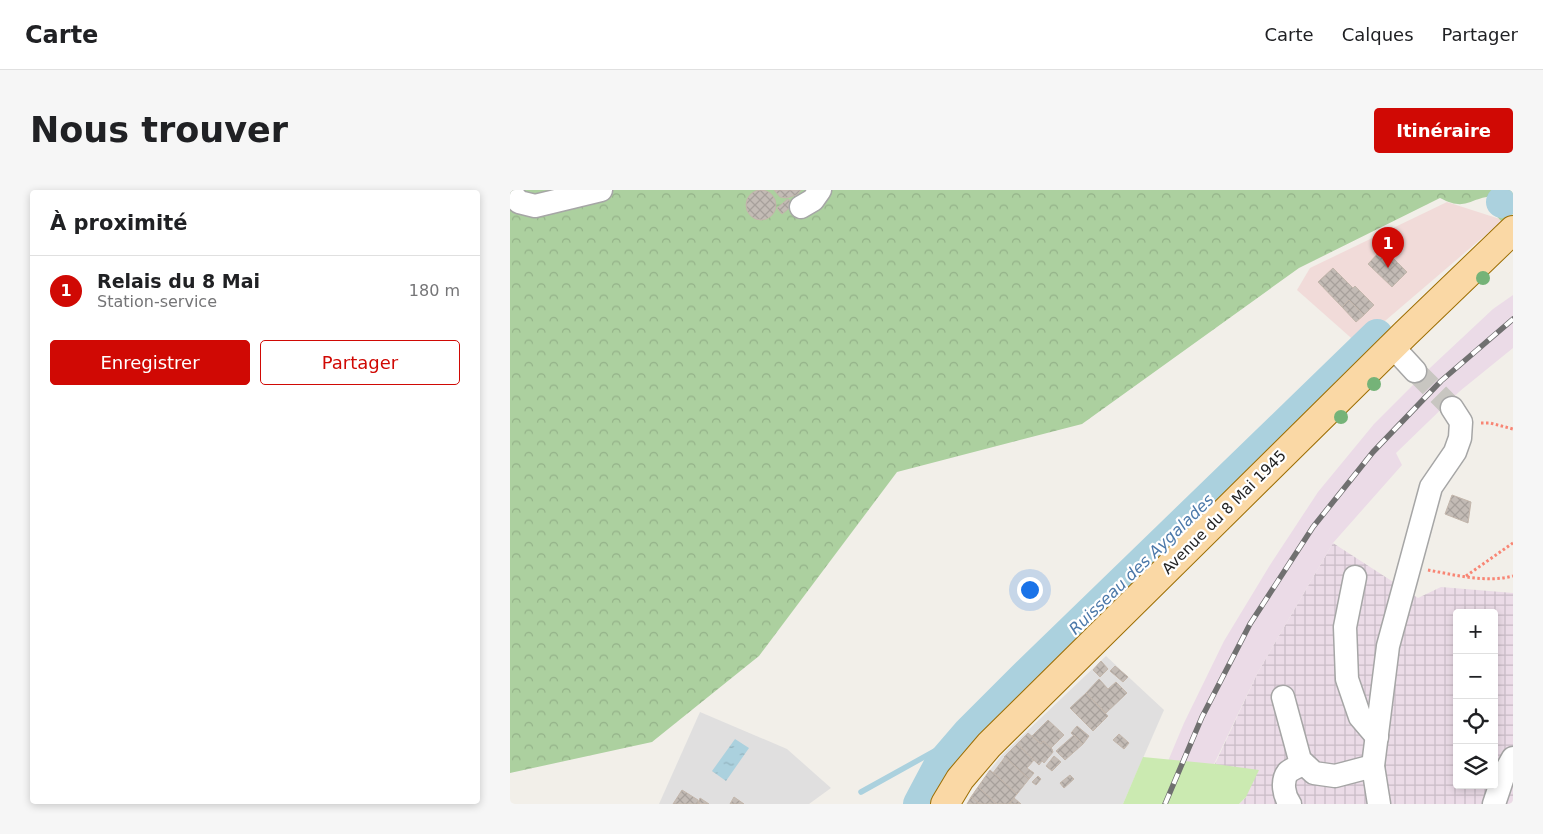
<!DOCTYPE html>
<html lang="fr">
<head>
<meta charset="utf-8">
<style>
  body { margin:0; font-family:"DejaVu Sans",sans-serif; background:#f6f6f6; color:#202124 }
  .controls { position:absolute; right:15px; bottom:15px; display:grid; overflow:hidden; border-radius:5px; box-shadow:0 2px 8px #0003 }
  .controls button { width:45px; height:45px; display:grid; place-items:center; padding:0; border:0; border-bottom:1px solid #e0e0e0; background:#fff; color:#202124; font:25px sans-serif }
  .you { position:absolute; left:519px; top:399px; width:18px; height:18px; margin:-12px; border:4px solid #fff; border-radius:50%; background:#1a73e8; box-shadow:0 0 0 8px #1a73e833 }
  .badge { display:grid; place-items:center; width:32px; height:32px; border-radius:50%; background:#d00904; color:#fff; font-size:16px; font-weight:700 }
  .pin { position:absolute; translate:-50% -41px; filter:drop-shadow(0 1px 2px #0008) }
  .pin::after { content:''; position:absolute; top:26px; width:18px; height:15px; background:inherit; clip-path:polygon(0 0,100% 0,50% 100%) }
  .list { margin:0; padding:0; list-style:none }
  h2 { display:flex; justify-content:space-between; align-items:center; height:65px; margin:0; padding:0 20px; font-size:21px }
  h2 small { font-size:16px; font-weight:400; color:#757577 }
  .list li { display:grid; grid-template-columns:32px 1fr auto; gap:15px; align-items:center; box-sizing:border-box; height:70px; padding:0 20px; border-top:1px solid #e0e0e0 }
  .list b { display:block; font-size:19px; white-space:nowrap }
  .list p { margin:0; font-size:16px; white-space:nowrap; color:#757577 }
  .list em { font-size:16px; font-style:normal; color:#757577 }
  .actions { display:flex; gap:10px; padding:15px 20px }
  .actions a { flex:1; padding:11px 0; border:1px solid #d00904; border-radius:5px; text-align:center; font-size:18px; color:#d00904 }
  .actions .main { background:#d00904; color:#fff }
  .icon { flex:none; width:28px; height:28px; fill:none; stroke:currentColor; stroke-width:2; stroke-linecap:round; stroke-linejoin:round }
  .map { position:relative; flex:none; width:1003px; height:614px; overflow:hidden; border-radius:5px }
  header { display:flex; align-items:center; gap:30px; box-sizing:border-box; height:70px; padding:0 25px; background:#fff; border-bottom:1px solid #e0e0e0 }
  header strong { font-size:24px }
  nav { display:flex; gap:28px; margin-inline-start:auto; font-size:18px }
  .intro { display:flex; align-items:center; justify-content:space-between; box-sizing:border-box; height:120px; padding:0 30px }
  h1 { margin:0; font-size:35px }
  .button { padding:12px 22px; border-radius:5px; background:#d00904; color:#fff; font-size:18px; font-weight:700 }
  main { display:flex; gap:30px; padding:0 30px }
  aside { flex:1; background:#fff; border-radius:5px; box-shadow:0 2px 8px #0003 }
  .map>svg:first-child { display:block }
  .residential { fill:#e0dfdf }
  .commercial { fill:#f1dbd9 }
  .industrial { fill:url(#industrial-grid); fill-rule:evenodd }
  .railway { fill:#ebdbe7 }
  .grass { fill:#cbeab1 }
  .forest { fill:url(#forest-crowns) }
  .water { fill:url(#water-ripples) }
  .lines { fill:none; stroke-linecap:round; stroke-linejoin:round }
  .stream { stroke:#abd1de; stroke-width:5.5 }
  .river { stroke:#abd1de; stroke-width:32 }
  .building { fill:url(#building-cross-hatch); stroke:#c3b6ab }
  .minor-tunnel { stroke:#c8c6c1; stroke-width:22; stroke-dasharray:22 11; stroke-linecap:butt }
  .minor-casing { stroke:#a6a6a6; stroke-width:25 }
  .major-casing { stroke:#9d6e03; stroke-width:30 }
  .path { stroke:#f88574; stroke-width:3; stroke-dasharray:2.5 2.5; stroke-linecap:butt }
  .minor { stroke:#fff; stroke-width:22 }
  .major { stroke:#fad8a5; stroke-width:28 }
  .rail-casing { stroke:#707070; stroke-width:5.5 }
  .rail { stroke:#fff; stroke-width:4; stroke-dasharray:11; stroke-linecap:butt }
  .tree { fill:#75b378 }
  .labels { text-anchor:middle; stroke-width:4.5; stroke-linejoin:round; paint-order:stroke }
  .street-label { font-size:15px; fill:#222; stroke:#fff }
  .water-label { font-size:16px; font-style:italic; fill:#4b78a9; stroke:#fff }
</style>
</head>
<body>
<header>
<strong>Carte</strong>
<nav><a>Carte</a><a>Calques</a><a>Partager</a></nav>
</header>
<div class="intro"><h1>Nous trouver</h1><a class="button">Itinéraire</a></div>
<main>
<aside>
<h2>À proximité<small></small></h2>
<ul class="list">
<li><span class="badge">1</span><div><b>Relais du 8 Mai</b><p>Station-service</p></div><em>180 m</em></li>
</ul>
<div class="actions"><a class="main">Enregistrer</a><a>Partager</a></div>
</aside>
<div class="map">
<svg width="1003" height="614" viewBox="0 0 1003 614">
  <defs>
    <pattern id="industrial-grid" width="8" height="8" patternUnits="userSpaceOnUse" patternTransform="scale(1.25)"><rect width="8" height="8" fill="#ebdbe7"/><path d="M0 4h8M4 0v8" fill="none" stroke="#c9bcc6"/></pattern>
    <pattern id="forest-crowns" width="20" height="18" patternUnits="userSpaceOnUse" patternTransform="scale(1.25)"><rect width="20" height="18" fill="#acd09f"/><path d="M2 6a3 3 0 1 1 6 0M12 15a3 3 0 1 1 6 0" fill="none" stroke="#94b289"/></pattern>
    <pattern id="water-ripples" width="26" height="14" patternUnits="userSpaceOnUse" patternTransform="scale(1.25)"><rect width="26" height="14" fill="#abd1de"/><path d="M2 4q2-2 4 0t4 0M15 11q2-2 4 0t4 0" fill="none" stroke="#93b3be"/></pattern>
    <pattern id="building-cross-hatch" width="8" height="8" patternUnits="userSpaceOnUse" patternTransform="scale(1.25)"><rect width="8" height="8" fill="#c3bbb5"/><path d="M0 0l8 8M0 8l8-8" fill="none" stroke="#a7a09b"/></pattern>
  </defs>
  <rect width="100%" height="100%" fill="#f2efe9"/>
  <g class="residential">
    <path d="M596,466l58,54 -41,94h-156l23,-34 12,-15z"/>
    <path d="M190,522l87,37 44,39 -22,16h-150z"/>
  </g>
  <path class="commercial" d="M937,12l56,18 -145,124 -61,-54 13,-22z"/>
  <path class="industrial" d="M823,353l85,55 23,-11 72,6v211h-274l7,-7 -31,-33 43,-92zM947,423h37v172h-37z"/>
  <path class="railway" d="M1003,105v53l-53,43 -64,62 6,12 -69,78 -75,129 -63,132h-45l34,-81 40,-82 46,-76 48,-73 56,-68 57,-57 62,-58z"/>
  <path class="grass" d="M633,567l72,7 44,6 -13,27 -7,7h-116z"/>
  <path class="forest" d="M0,0h1003v24l-10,9 -15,-16 6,-11c-26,2 -27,16 -54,2l-141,70 -217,156 -185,48 -138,184 -107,86 -142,31z"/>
  <path class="water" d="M225,549l14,9 -23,33 -14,-10z"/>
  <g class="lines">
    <path class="stream" d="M351,602l108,-60"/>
    <g class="river">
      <path d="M992,12l11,-11"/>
      <path d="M409,614l19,-36 31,-36 54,-54 354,-343"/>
    </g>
  </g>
  <g class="building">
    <circle cx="251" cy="15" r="15"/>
    <path d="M264,0h27l-4,5 -11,3 -6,-1z"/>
    <path d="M278,9l5,6 -11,9 -5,-6z"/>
    <path d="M873,58l24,24 -15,15 -24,-23z"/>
    <path d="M823,78l20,20 2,-2 19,19 -10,10 -15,-15 -7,7 -24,-25z"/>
    <path d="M839,110l15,15 -8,7 -14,-15z"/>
    <path d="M942,305l19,7 -3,21 -23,-9z"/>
    <path d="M591,471l7,8 -8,8 -7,-7z"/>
    <path d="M605,476l13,11 -5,5 -13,-11z"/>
    <path d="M589,489l9,10 8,-7 11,11 -21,20 -20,-20z"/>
    <path d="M576,503l22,23 -15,15 -23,-23z"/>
    <path d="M538,530l16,15 -13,13 -8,-7 -2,3 -9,-8z"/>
    <path d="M567,536l12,10 -6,8 -12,-11z"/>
    <path d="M518,543l13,11 2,-3 9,8 1,3 -9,11 -2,-2 -3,4 -22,-21z"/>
    <path d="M609,544l10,9 -5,6 -11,-9z"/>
    <path d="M564,545l9,9 -18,16 -9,-9z"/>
    <path d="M507,554l17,16 -7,8 7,5 -5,6 -25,-22z"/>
    <path d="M544,566l7,6 -9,9 -6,-5z"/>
    <path d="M495,567l24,22 -12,15 -24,-21z"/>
    <path d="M480,580l27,24 -8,10h-12l-19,-17z"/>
    <path d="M560,585l4,4 -10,9 -4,-5z"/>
    <path d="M528,586l3,3 -5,6 -4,-3z"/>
    <path d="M468,597l19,17h-17l-9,-7z"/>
    <path d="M172,600l16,10v3l2,1h-27z"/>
    <path d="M224,607l10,7h-14z"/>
    <path d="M461,607l9,7h-13z"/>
    <path d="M190,608l9,6 -11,-1z"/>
    <path d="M504,608l7,6h-12z"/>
  </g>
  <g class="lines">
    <path class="minor-tunnel" d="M905,181l37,37"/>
    <g class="minor-casing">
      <g id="minor">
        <path d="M2,0v4l7,8 16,4 66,-16"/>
        <path d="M291,17l12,-7 7,-10"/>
        <path d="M882,156l23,25"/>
        <path d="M845,387l-10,50 2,52 13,38 17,20"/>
        <path d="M773,507l17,63 14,13 21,3 38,-10"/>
        <path d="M780,614c-6,-8 -9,-23 -2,-32 4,-3 11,-6 15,-8"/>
        <path d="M869,614l-6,-38 15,-120 43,-159 24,-35 5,-14 1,-16 -9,-14"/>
        <path d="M984,614l10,-30 9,-16"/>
      </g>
    </g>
    <g class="major-casing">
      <path id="major" d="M435,614l15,-25 29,-34 416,-411 108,-104"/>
    </g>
    <g class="path">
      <path d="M971,233h9l23,6"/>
      <path d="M918,380c27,5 58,13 85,6"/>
      <path d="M956,386l47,-33"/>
    </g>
    <use href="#minor" class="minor"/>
    <use href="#major" class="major"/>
    <g class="rail-casing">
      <path id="rail" d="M655,614l37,-87 48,-93 63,-97 60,-75 68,-71 72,-62"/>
    </g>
    <use href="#rail" class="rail"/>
  </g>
  <g class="tree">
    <circle cx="973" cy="88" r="7"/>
    <circle cx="864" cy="194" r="7"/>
    <circle cx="831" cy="227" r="7"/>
  </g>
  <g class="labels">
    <g class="street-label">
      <text transform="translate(714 322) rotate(-45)" y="5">Avenue du 8 Mai 1945</text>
    </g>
    <g class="water-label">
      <text transform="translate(631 374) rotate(-44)" y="6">Ruisseau des Aygalades</text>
    </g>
  </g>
</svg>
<div class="controls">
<button>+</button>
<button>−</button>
<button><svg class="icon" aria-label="locate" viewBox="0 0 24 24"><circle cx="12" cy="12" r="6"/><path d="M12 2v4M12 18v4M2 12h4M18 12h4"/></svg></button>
<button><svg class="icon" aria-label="layers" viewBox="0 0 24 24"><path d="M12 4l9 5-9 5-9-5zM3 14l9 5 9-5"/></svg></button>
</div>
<div class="you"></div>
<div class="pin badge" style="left:878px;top:78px">1</div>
</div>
</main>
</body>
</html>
